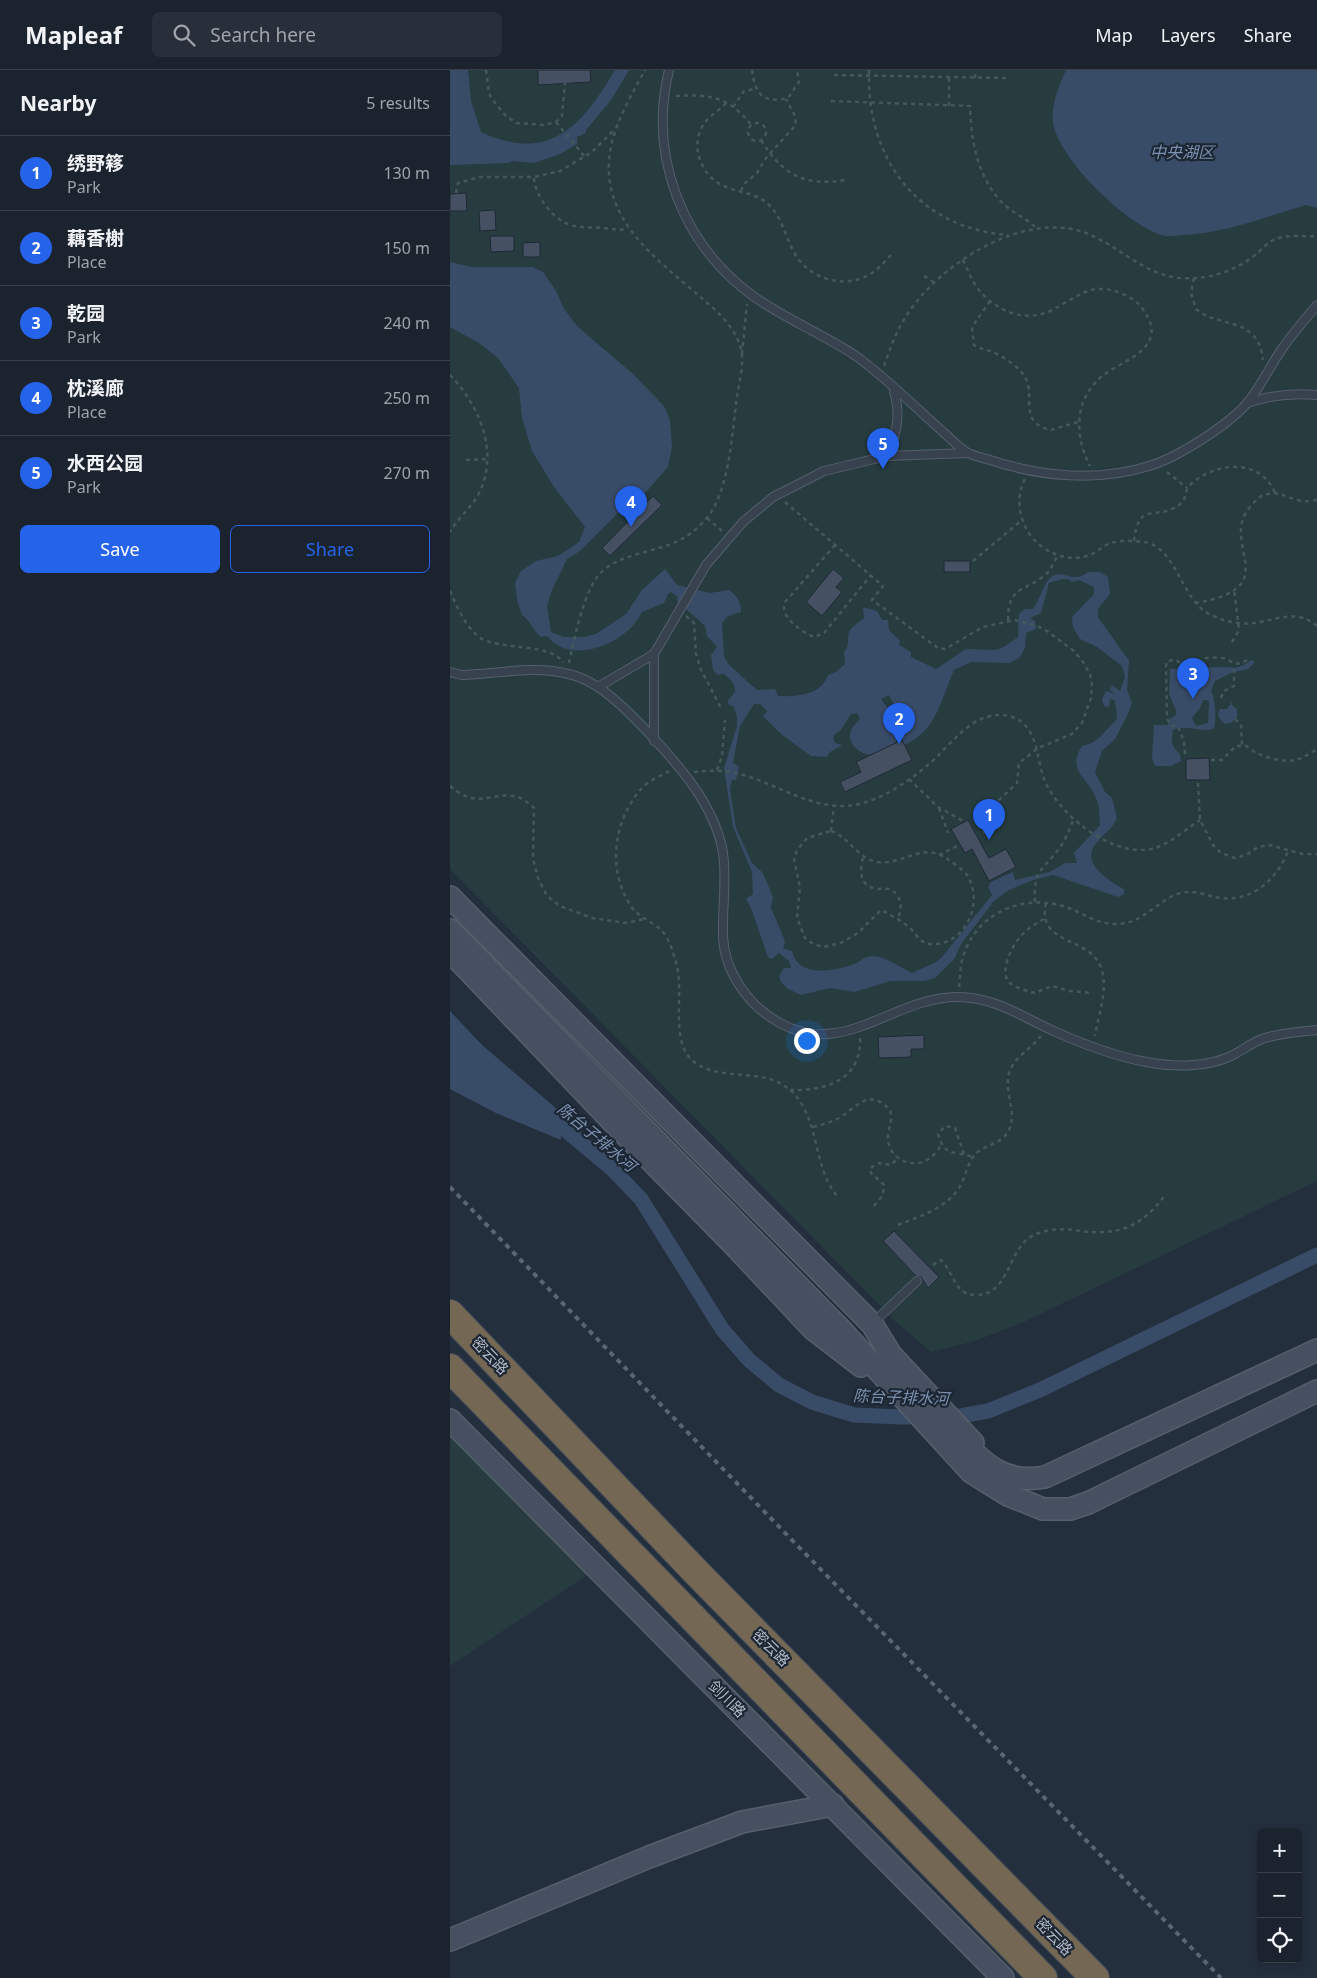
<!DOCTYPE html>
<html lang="en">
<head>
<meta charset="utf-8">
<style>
  body { margin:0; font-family:"Noto Sans","Noto Sans SC",sans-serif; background:#282f3a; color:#f1f3f6 }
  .controls { position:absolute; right:15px; bottom:15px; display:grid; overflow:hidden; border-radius:8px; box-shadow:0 2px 8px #0003 }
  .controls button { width:45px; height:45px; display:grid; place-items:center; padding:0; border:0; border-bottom:1px solid #39404a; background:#1b232e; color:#f1f3f6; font:25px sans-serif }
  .you { position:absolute; left:356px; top:970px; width:18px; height:18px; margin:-12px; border:4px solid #fff; border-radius:50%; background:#1a73e8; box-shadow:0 0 0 8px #1a73e833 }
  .badge { display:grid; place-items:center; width:32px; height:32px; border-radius:50%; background:#2563eb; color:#fff; font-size:16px; font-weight:700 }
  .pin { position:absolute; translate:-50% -41px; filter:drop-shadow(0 1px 2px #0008) }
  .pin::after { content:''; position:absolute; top:26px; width:18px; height:15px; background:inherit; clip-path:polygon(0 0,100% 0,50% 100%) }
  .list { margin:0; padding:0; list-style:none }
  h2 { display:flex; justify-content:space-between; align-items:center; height:65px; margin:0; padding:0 20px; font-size:21px }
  h2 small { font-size:16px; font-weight:400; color:#a0a4aa }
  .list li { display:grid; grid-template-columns:32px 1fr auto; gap:15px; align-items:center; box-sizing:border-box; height:75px; padding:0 20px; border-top:1px solid #39404a }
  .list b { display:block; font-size:19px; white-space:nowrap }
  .list p { margin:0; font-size:16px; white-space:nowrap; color:#a0a4aa }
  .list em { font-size:16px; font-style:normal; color:#a0a4aa }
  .actions { display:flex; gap:10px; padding:15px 20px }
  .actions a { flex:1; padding:11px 0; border:1px solid #2563eb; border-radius:8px; text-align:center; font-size:18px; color:#2563eb }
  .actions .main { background:#2563eb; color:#fff }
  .icon { flex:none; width:28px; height:28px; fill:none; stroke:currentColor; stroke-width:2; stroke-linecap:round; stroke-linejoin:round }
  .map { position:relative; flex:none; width:867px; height:1908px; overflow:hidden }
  header { display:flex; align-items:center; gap:30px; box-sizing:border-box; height:70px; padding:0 25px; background:#1b232e; border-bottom:1px solid #39404a }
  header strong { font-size:24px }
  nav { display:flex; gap:28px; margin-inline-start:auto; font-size:18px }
  .search { width:350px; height:45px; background:#282f3a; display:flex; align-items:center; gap:12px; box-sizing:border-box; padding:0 18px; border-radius:8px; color:#a0a4aa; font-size:19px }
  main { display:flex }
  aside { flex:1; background:#1b232e }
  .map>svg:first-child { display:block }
  .green { fill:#263c3f }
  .water { fill:#394c67; fill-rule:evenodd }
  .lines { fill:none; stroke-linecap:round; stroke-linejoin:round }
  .canal { stroke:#394c67; stroke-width:15 }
  .building { fill:#455162; stroke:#1f2835 }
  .lane-casing { stroke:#565f6c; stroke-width:10 }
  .secondary-casing { stroke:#565f6c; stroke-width:24 }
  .highway-casing { stroke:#434c59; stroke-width:30 }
  .path { stroke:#44595c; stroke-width:2.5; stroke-dasharray:4 4; stroke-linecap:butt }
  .lane { stroke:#38414e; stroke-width:8 }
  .secondary { stroke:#465061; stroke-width:21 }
  .highway { stroke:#746855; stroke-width:28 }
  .rail { stroke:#5a6575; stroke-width:4; stroke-dasharray:5 5; stroke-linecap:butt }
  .labels { text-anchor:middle; stroke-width:4.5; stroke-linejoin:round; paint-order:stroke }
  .street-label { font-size:15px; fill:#b4bcc9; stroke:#1d2633 }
  .water-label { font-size:16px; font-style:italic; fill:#7c92b1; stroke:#1d2633 }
</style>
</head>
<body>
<header>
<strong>Mapleaf</strong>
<div class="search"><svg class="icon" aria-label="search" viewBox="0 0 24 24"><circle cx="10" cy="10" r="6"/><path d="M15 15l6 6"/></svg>Search here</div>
<nav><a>Map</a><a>Layers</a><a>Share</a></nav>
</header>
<main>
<aside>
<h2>Nearby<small>5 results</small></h2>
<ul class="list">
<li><span class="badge">1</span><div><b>绣野簃</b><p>Park</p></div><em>130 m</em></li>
<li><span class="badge">2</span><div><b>藕香榭</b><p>Place</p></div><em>150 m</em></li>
<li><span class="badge">3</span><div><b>乾园</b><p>Park</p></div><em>240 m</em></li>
<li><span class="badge">4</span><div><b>枕溪廊</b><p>Place</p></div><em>250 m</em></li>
<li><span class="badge">5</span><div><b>水西公园</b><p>Park</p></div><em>270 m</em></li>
</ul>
<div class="actions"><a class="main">Save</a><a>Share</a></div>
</aside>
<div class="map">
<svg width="867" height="1908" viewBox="0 0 867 1908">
  <rect width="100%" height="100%" fill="#242f3e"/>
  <g class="green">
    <path d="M0,0h867v1111l-291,140 -51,20 -44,11 -33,-28 -448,-455z"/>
    <path d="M0,1362l139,142 -139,92z"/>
  </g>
  <g class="water">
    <path d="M0,0h18l3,31 10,31c68,32 101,-6 134,-62h14l-18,30 -25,30v3l-9,4v7l-17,10 -26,9 -21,-2 -5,2 -58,2z"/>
    <path d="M616,0h251v138l-11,-3c-41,12 -80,28 -122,30 -6,0 -14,2 -19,1 -37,-9 -107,-77 -112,-114 -2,-18 6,-36 13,-52z"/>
    <path d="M0,192l22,5h60l11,5 13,19 8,18 14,18 55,47 31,32 6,14 2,27 -4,20 -21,24 -22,15 -45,45 -13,8 -15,31 -5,16 4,26 13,5h20l12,-3 30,-20 16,-24 23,-21 12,16 33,8 19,-3c8,6 12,12 12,22l-13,4 -6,7 2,33 4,8 29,26 18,-1 3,7c19,1 43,-1 50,-21l8,-3 9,-8 -1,-12c6,-6 3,-13 5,-20 3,-6 9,-9 15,-14l-1,-11 14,4 5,9h6l1,10 11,11 -1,4 12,7v5l25,12 30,-20 29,1 9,-3 14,-10 1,-23 6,-5h8c6,-8 12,-28 18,-32 12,-9 22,8 37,-5h12l8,5 2,17 -12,15v9c12,14 19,28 31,42l-2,30 5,13 -4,11 -13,25 -13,12 -7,21 10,20 7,6 5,20c-4,10 -13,16 -20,24 -18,21 11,38 27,47v5l-6,3 -65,-22 -20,5 -24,10 -15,11 -33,43 -6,14 -20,20 -11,3h-33l-37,11 -24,-4 -29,7 -13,-6 -7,-7 -2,-6 5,-8h7l-2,-7 -10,-8 -7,6 -4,-2 -17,-49 -5,-9 7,-5 -1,-22 -19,-45 -9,-59 13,-42v-9l-3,-10 -6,-3v-4l7,-8c0,-9 -5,-13 -11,-18l-6,1 -5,-5 -2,-15 6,-8 -10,-11 -2,-10 -21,-19 -6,-1 -1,-10 -6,-4 -3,2 -4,9 -22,9c-14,31 -71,55 -95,24l-6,1c-8,-6 -11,-17 -19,-22l-5,-15 -2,-17 6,-12 15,-10 22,-5 21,-14 6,-15 -31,-40 -22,-36 -10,-33 -3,-30 -21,-30 -19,-15 -29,-16zM612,509h6l4,3 7,-2 15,7v7l-22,23 1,10 7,12 17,8 25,19 3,11 -5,14 -8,-6 -2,5 5,4 -9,-3 -4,9 2,6 5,1 1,-8 5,1 2,19 -18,19 -7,5 -10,3c-16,25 6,31 14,52 4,9 3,17 4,27l-26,28 3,10h-12l-15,9 -35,8 -2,-8 -22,10 -3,5 4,8 -50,62 -6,5 -24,11c-13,-6 -24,-16 -39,-17 -9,0 -14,7 -21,9 -20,6 -54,13 -60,-14l-9,-3 2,-7 -14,-33 2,-11 -7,-17 -4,-8 -10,-9 -16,-35 -6,-39 2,-9h4l3,-13 -6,-4 7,-37 14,-22h6l7,7 -4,5 18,18 30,22 16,1 3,-5 12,-7 -7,-2 -2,-5 2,-4 5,-3 11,-17 6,-1 3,6c-5,5 -10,9 -10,17 -1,8 12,20 21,18 9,-1 18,-8 26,-12l-9,-18 4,-10 -11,-15 8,-4 9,18 -4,10 10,22c33,-14 37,-46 50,-75l17,-8 39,1 10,-6 5,-9 1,-15 10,-4 -1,-8 -5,-3 11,-5 8,-30z"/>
    <path d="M801,590l4,2 -7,7 -17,4 -16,8 -4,10c4,5 6,31 3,37 -8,6 -27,-4 -41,2 -2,11 -2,16 7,24l1,7 -10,5h-16l-3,-8 2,-33h14l2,-6 6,-4v-5l-7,-16 1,-25 54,-2c14,1 15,2 27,-7zM753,630h4l2,2 -1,21 -12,3 -4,-8 8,-10z"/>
    <path d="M782,632v3l5,4v8l-6,6 -6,1 -5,-5 -2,-4 2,-6h7z"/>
    <path d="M0,941l32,34 76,65 3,30 -65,-27 -46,-24z"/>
  </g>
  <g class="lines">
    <path class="canal" d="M93,1044l14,9 54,45 30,31 81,130 27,31 30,25 33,17 42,13 47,2 59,-1 28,-5 54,-22 275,-134"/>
  </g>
  <g class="building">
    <path d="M88,0h52l1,12 -53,3z"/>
    <path d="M16,123l1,18h-17v-17z"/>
    <path d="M45,140l1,20 -16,1 -1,-20z"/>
    <path d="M40,166h24v15l-23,1z"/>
    <path d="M90,172v15h-17v-14z"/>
    <path d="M203,426l9,9 -52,51 -8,-8z"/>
    <rect x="494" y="491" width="26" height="11"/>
    <path d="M383,499l11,9 -8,9 6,5 -20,24 -16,-14z"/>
    <path d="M452,670l10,20 -67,32 -5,-10 21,-10 -5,-10z"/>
    <path d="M759,688l1,22h-24v-21z"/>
    <path d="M518,750l21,38 17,-9 10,18 -27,14 -17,-32 -7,4 -14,-24z"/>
    <path d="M474,965v14h-13v8l-32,1 -1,-21z"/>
    <path d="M444,1161l45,46 -11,11 -7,-11 -5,-1 -33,-35z"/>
  </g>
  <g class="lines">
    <g class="lane-casing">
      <g id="lane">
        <path d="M219,0c-21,86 13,174 84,226 32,23 70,38 103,60 28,20 60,52 86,75 8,7 17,17 26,22 6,3 15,5 22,7 51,17 108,22 159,6 28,-8 81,-42 99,-64 13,-16 22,-36 34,-53 10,-15 23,-30 35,-44"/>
        <path d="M797,333c23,-8 46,-10 70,-8"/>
        <path d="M437,386c10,-23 14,-41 7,-65"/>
        <path d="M0,602l12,3c34,-1 73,-10 106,-1 10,2 21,7 30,13 29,19 84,80 102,109 11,18 20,37 23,57 4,28 -1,55 0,83 1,35 25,69 55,86 66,38 114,-25 180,-25 37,0 66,21 98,35 29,13 58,24 90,30 27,5 62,6 87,-7 10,-5 18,-12 29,-16 17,-6 37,-7 55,-9"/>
        <path d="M148,617l56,-33"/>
        <path d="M204,671v-87l52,-89 37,-43 30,-25 51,-26 63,-15 81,-3"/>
        <path d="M423,1253l44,-42"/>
      </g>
    </g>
    <g class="secondary-casing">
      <g id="secondary">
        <path d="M0,827l422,427 19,31 82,88"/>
        <path d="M0,860l394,403 127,139 37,23 35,14h27l18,-6 229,-112"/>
        <path d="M0,881l161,169 123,125 79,84 48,37"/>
        <path d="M0,1350l553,558"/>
        <path d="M507,1366c27,27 46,49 88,41l272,-127"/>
        <path d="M0,1870l199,-83 93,-35 91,-17"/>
      </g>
    </g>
    <g class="highway-casing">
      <g id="highway">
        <path d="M0,1244l246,258 399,406"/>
        <path d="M0,1298l593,610"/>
      </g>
    </g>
    <g class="path">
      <path d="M36,0l3,23 3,6 13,16 11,8 29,2 11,-3 6,-6 3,-33"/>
      <path d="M302,0c3,24 11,34 36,28l11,-16 -2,-12"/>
      <path d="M419,0c-3,88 48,158 139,165"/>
      <path d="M384,5l172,3"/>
      <path d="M525,8l1,-8"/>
      <path d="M226,26c33,-2 54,1 75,29"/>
      <path d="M381,31l139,5c1,36 8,75 36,100 10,9 22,13 31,23"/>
      <path d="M276,33c-8,9 -18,13 -24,24 -12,23 1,51 24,60 14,6 30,6 42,17 15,14 17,33 27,50 15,26 52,36 77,19 8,-5 15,-14 22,-21"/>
      <path d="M499,36v-29"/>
      <path d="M283,37l11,-16 12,-2"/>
      <path d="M106,52l29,35"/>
      <circle cx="307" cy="62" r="9"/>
      <path d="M311,70c21,34 43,47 84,40"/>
      <path d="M84,108c1,18 19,42 37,47 10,3 20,2 31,3 10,0 16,4 26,0"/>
      <path d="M291,121l3,-7 13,-11 9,-15 29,-32 1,-8 -10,-19"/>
      <path d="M6,123l2,-10 22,-6h54l26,-6 32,-19 23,-23"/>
      <path d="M513,190c5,10 9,22 16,30 17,21 46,33 71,21 27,-13 39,-30 70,-18 10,4 19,9 24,18 26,37 -21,49 -42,65 -28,24 -28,59 -12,90"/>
      <path d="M474,206l11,7"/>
      <path d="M744,208l-3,15 5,16c23,20 62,6 67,51"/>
      <path d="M540,231l-18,26 2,18c6,4 11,4 18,7 11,4 29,16 34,27 9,17 -8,44 25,51l27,-8"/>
      <path d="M292,284l5,-50"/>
      <path d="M434,296c7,-21 15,-42 30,-61 35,-46 112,-94 172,-72 32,12 59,43 95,45 26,2 53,-6 74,-23 7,-5 13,-14 21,-16 12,-5 28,-2 41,-3"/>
      <path d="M0,305c30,31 50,79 28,120 -8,14 -21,24 -28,37"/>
      <path d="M16,390l23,-1"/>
      <path d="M717,402l20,16"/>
      <path d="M575,409c-8,15 -7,32 0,47 10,23 42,40 67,28 7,-3 14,-11 23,-12 8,-2 22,-1 30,0 32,7 36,57 64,72 16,8 34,12 51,8 21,-4 39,-12 57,4"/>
      <path d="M335,432l98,84 -11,14 66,48 7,1 38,-22 32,-7 20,5 12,6 27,20 9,11 7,12 2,11 -1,13 -9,25 -10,11 -34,14 -19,15 -2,20 -20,19 -1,22 -15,10"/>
      <path d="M257,448l15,13"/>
      <path d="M684,471c5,-42 21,-19 45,-36 8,-5 5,-14 11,-20 24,-23 70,-28 85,8"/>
      <path d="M385,475l-50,57c-6,14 16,30 29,35l10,-4 47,-58"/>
      <path d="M523,491l49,-41"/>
      <path d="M0,521c7,16 15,35 29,46 19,14 73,5 84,26"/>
      <path d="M745,533c93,-15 23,-59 55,-96 5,-6 10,-12 18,-13 12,-3 19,4 30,6 6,2 13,1 19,0"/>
      <path d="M236,546l8,7 2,31 5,16 20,38"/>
      <path d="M558,550c0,-34 16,-28 37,-45 6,-5 9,-13 13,-20"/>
      <path d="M782,572l7,-12 -5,-41"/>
      <path d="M119,593c5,-23 14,-67 28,-86 20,-26 62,-23 88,-40 9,-5 19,-15 25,-23 20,-30 22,-82 27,-117 2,-13 6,-28 5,-41 -2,-23 -21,-42 -37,-55 -49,-43 -111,-84 -93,-159 6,-24 21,-50 33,-72"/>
      <path d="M771,628l3,-7 10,-5v-21"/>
      <path d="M785,649l6,6 1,20"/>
      <path d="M735,684c0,-12 -3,-19 -8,-29l-5,1 -5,-7 -1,-53 1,-5 9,-1 7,5 16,-1 7,-6c5,0 13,-1 17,0 11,4 13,9 24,2"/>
      <path d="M761,690h11l14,-14h11c9,10 35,17 49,14 8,-2 14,-7 21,-11"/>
      <path d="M267,700l5,-14 3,-36"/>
      <path d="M219,701c-8,5 -19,9 -26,16 -29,31 -37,82 -12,119 7,11 20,15 29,23 9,8 13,23 16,34 9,27 -7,78 17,98 31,25 78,0 106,39 21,30 15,69 39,97"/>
      <path d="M244,702c15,-2 31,-2 46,2 42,11 80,43 126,28 23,-7 44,-22 62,-37 23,-19 45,-57 81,-49 29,7 27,41 35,63 14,36 71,81 111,69 16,-5 31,-19 45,-28"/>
      <path d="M459,709l29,28 25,14"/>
      <path d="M748,713l2,37 13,25 8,8 14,5 11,-3 12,-8 12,-2 32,9h15"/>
      <path d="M0,716c27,23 38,7 64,10 7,1 15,7 20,12l-1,51 5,19 9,18 13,10 32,12 33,5 20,-4"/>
      <path d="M489,738l9,25"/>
      <path d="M381,761c19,7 26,27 46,31 27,4 45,-22 72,-2 6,4 14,10 18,15 18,27 -2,72 -37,69 -10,-1 -13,-9 -20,-16 -8,-7 -19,-13 -29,-18l-23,23 -17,10 -18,4 -10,-3 -8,-6 -8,-20 3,-30 -6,-29 3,-9 10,-12z"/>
      <path d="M381,761l3,-25"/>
      <path d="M489,785l18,-9"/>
      <path d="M413,788c-3,11 -4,26 10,30 5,2 10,0 16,1 12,4 15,20 8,30"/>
      <path d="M585,832c-2,-34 9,-32 26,-56 5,-8 9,-17 12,-26"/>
      <path d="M596,833c-10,44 47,32 56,68 6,20 -4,45 -7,65"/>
      <path d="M594,849c-9,5 -17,10 -24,18 -8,9 -22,36 -10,46 6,5 17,8 25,10l17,-7 18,5 23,2"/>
      <path d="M509,917c1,-7 1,-15 2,-22 9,-48 57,-72 102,-59 17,5 31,17 50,18 30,2 44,-25 68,-31 15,-4 27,4 41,5 32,4 56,-21 66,-47"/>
      <path d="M340,1020c35,1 72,-9 70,-53"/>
      <path d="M363,1057c9,-2 18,-5 26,-9 19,-11 29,-31 51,-8 3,10 -1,16 -2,26 -1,17 14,29 30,27 10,-1 19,-10 23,-18"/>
      <path d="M514,1084l-9,-26 -10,-2 -7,8c7,24 16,16 34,23"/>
      <path d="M424,1136l9,-11 1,-10 -13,-12 -1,-5 9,-5 12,2 7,-7"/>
      <path d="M448,1155c22,-9 47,-16 61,-37 6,-9 8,-23 14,-31 9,-13 28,-11 36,-27 9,-19 -7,-39 1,-60 6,-14 22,-22 31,-34"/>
      <path d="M483,1195l8,-5c13,12 13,36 36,35 32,0 31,-46 55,-59 15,-8 33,-8 48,-5 41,5 62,-5 86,-37"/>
    </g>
    <use href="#lane" class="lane"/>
    <use href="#secondary" class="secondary"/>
    <use href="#highway" class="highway"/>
    <path class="rail" d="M0,1117l339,350 432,441"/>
  </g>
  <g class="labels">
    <g class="street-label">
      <text transform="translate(40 1286) rotate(46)" y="5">密云路</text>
      <text transform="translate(321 1578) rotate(45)" y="5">密云路</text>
      <text transform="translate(277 1629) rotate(45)" y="5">剑川路</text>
      <text transform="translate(604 1867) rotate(46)" y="5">密云路</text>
    </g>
    <g class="water-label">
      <text x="732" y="88">中央湖区</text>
      <text transform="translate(147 1067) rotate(40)" y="6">陈台子排水河</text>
      <text transform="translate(451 1327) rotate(2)" y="6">陈台子排水河</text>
    </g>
  </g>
</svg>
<div class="controls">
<button>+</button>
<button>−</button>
<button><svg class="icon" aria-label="locate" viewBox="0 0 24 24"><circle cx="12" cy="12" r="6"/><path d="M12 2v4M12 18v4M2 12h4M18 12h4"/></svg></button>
</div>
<div class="you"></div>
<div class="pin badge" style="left:539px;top:770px">1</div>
<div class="pin badge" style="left:449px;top:674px">2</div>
<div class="pin badge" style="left:743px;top:629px">3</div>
<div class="pin badge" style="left:181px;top:457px">4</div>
<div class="pin badge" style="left:433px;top:399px">5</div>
</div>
</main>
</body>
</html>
